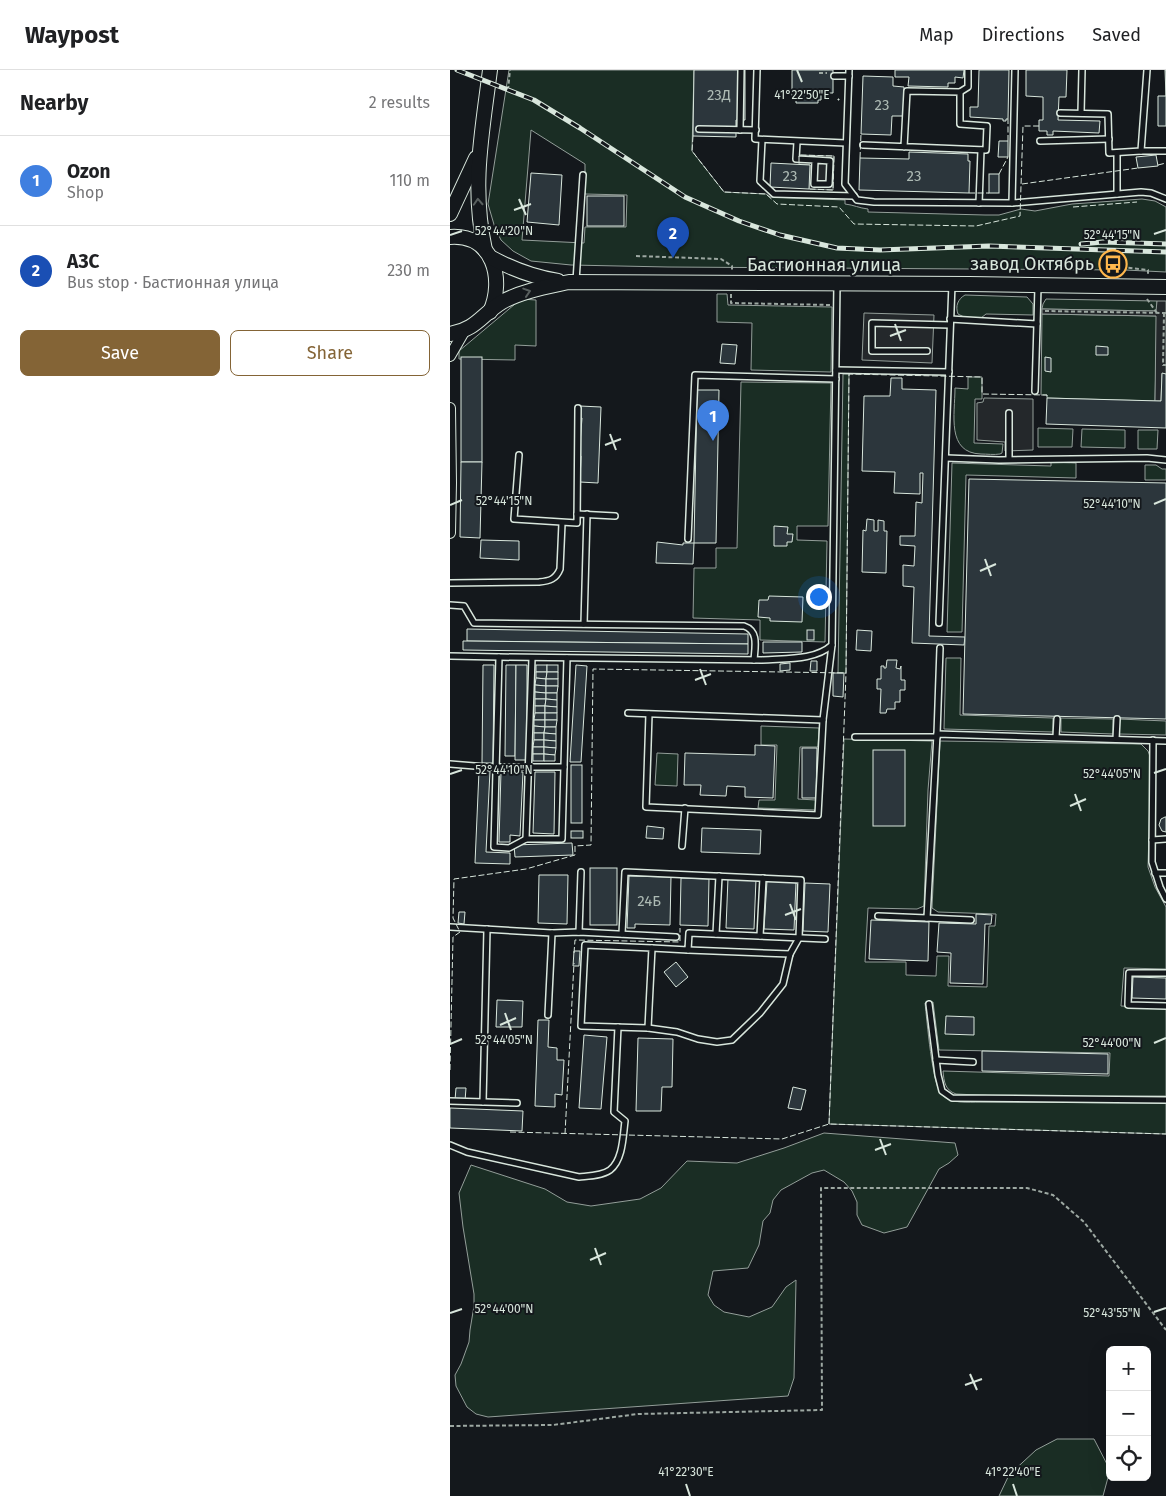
<!DOCTYPE html>
<html lang="en">
<head>
<meta charset="utf-8">
<style>
  body { margin:0; font-family:"Fira Sans",sans-serif; background:#f6f6f6; color:#202124 }
  .controls { position:absolute; right:15px; bottom:15px; display:grid; overflow:hidden; border-radius:8px; box-shadow:0 5px 20px #0002 }
  .controls button { width:45px; height:45px; display:grid; place-items:center; padding:0; border:0; border-bottom:1px solid #e0e0e0; background:#fff; color:#202124; font:25px sans-serif }
  .you { position:absolute; left:368px; top:526px; width:18px; height:18px; margin:-12px; border:4px solid #fff; border-radius:50%; background:#1a73e8; box-shadow:0 0 0 8px #1a73e833 }
  .badge { display:grid; place-items:center; width:32px; height:32px; border-radius:50%; background:#846436; color:#fff; font-size:16px; font-weight:700 }
  .pin { position:absolute; translate:-50% -41px; filter:drop-shadow(0 1px 2px #0008) }
  .pin::after { content:''; position:absolute; top:26px; width:18px; height:15px; background:inherit; clip-path:polygon(0 0,100% 0,50% 100%) }
  .list { margin:0; padding:0; list-style:none }
  h2 { display:flex; justify-content:space-between; align-items:center; height:65px; margin:0; padding:0 20px; font-size:21px }
  h2 small { font-size:16px; font-weight:400; color:#757577 }
  .list li { display:grid; grid-template-columns:32px 1fr auto; gap:15px; align-items:center; box-sizing:border-box; height:90px; padding:0 20px; border-top:1px solid #e0e0e0 }
  .list b { display:block; font-size:19px; white-space:nowrap }
  .list p { margin:0; font-size:16px; white-space:nowrap; color:#757577 }
  .list em { font-size:16px; font-style:normal; color:#757577 }
  .actions { display:flex; gap:10px; padding:15px 20px }
  .actions a { flex:1; padding:11px 0; border:1px solid #846436; border-radius:8px; text-align:center; font-size:18px; color:#846436 }
  .actions .main { background:#846436; color:#fff }
  .icon { flex:none; width:28px; height:28px; fill:none; stroke:currentColor; stroke-width:2; stroke-linecap:round; stroke-linejoin:round }
  .map { position:relative; flex:none; width:716px; height:1426px; overflow:hidden }
  header { display:flex; align-items:center; gap:30px; box-sizing:border-box; height:70px; padding:0 25px; background:#fff; border-bottom:1px solid #e0e0e0 }
  header strong { font-size:24px }
  nav { display:flex; gap:28px; margin-inline-start:auto; font-size:18px }
  main { display:flex }
  aside { flex:1; background:#fff }
  .map>svg:first-child { display:block }
  .green { fill:#1a2d24; stroke:#939e99; fill-rule:evenodd }
  .parking { fill:#24282b; stroke:#939e99 }
  .building { fill:#2c363c; stroke:#d8e6dc }
  .lines { fill:none; stroke-linecap:round; stroke-linejoin:round }
  .lane-casing { stroke:#d8e6dc; stroke-width:8 }
  .street-casing { stroke:#d8e6dc; stroke-width:12 }
  .secondary-casing { stroke:#d8e6dc; stroke-width:16 }
  .path { stroke:#9da8a2; stroke-width:2; stroke-dasharray:4 2.5; stroke-linecap:butt }
  .lane { stroke:#14181c; stroke-width:5 }
  .street { stroke:#14181c; stroke-width:10 }
  .secondary { stroke:#14181c; stroke-width:14 }
  .rail-casing { stroke:#d8e6dc; stroke-width:5 }
  .rail { stroke:#14181c; stroke-width:3; stroke-dasharray:9; stroke-linecap:butt }
  .fence { stroke:#d8e6dc; stroke-width:1; stroke-dasharray:6 2.5; stroke-linecap:butt }
  .oneway { stroke:#59605f }
  .ticks { fill:none; stroke:#d8e6dc; stroke-width:2 }
  .labels { text-anchor:middle; stroke-width:4; stroke-linejoin:round; paint-order:stroke }
  .number-label { font-size:15px; fill:#adbab4 }
  .poi-label { font-size:18px; fill:#d8e6dc; stroke:#14181c; text-anchor:end }
  .street-label { font-size:18px; fill:#d8e6dc; stroke:#14181c }
  .ticks-label { font-size:12px; text-anchor:middle; fill:#d8e6dc; stroke:#14181c; stroke-width:4; stroke-linejoin:round; paint-order:stroke }
</style>
</head>
<body>
<header>
<strong>Waypost</strong>
<nav><a>Map</a><a>Directions</a><a>Saved</a></nav>
</header>
<main>
<aside>
<h2>Nearby<small>2 results</small></h2>
<ul class="list">
<li><span class="badge" style="background:#3f7fe0">1</span><div><b>Ozon</b><p>Shop</p></div><em>110 m</em></li>
<li><span class="badge" style="background:#1a4fb4">2</span><div><b>АЗС</b><p>Bus stop · Бастионная улица</p></div><em>230 m</em></li>
</ul>
<div class="actions"><a class="main">Save</a><a>Share</a></div>
</aside>
<div class="map">
<svg width="716" height="1426" viewBox="0 0 716 1426">
  <rect width="100%" height="100%" fill="#14181c"/>
  <g class="green">
    <path d="M59,0h185l-2,81 32,41 42,2 4,3 75,3v4c9,1 14,4 23,5v3l117,3h14l22,-6 14,2 37,-7 70,-5 13,2 11,6v65l-41,-2 -457,-3 -97,-2 -40,-4 -18,-10 -12,-11 -6,-12 -7,-24zM81,60l54,34v30l42,1 -1,32h-41l-1,16 -62,-3z"/>
    <path d="M267,224h10l1,11 104,2 -1,65 -80,-2 1,-47 -35,-1z"/>
    <path d="M515,225l62,2 6,7v11l-47,-1 -5,4 -17,-1 -6,-3c-3,-8 0,-15 7,-19z"/>
    <path d="M71,229l15,1v46l-21,-1v15l-56,-1v-8z"/>
    <path d="M596,229l111,2v10l-115,-2 1,-5z"/>
    <path d="M592,244l115,2 -2,85 -108,-3v-3h-6z"/>
    <path d="M393,304h6l-3,299h-8z"/>
    <path d="M518,307h14v22h-7l-1,44 29,1 -1,9 -2,1c-6,1 -13,0 -19,0 -35,-1 -26,-40 -26,-66l13,1z"/>
    <path d="M291,312l90,1 -3,143h-31v14l30,1 -2,101 -65,-2v-20l-67,-2 1,-50h22v-20h21z"/>
    <path d="M588,358l35,1 -1,18h-34z"/>
    <path d="M632,359l43,1v18l-44,-1z"/>
    <path d="M688,360h20l-1,19h-19z"/>
    <path d="M601,392l25,1v15l-110,-3 -4,157h-15l5,-169 99,3z"/>
    <path d="M695,395h11l6,4h4v11h-21z"/>
    <path d="M496,588h15l-1,57 93,3v14l-109,-3z"/>
    <path d="M611,648l52,1v15l-52,-2z"/>
    <path d="M669,649l47,2v14l-47,-1z"/>
    <path d="M311,656l58,2 -1,19h-18l-2,52 18,1v10l-58,-2 1,-8h16l2,-55h-16z"/>
    <path d="M394,669l88,2 -4,49 -4,116 -7,3 -49,-1 -3,54h41v13l30,1 1,-20h12l-1,30 39,1 2,-61h6l1,-12 -58,-2 -6,-4 8,-167 201,3 7,7 3,8 -3,108 7,20 11,20v62l-42,-1 -3,38 45,2v88l-146,1 -64,-3c-11,-4 -12,-12 -13,-23l166,5 1,-23 -171,-3 -6,-48 -8,1c2,17 7,82 17,92 9,9 26,7 38,7l186,1v31l-337,-10z"/>
    <path d="M207,683l21,1 -1,32 -22,-1z"/>
    <path d="M374,1063l131,10 3,12 -9,8 -10,6 -32,58 -23,6 -22,-8 -5,-10v-13l-5,-11 -8,-9 -20,-12 -12,3 -31,17 -8,10 -3,13 -7,8 -4,24 -11,23 -35,3 -5,24 6,10 10,7 25,5 23,-10 14,-20 10,-7 -2,98 -6,18 -300,21 -12,-3 -9,-7 -11,-21 -1,-11 6,-11 8,-22 1,-12 4,-24v-12l-11,-67 -4,-34 12,-28 74,24 22,13 24,4 49,-7 21,-11 26,-27 50,2 47,-15z"/>
    <path d="M607,1369h37l16,31 -7,26h-104l10,-21 27,-25z"/>
  </g>
  <g class="parking">
    <path d="M349,85l35,1 -1,34 -24,-1 1,-24 -11,-1z"/>
    <path d="M707,231h9v73h-4l-1,27h-6l1,-85 -114,-2v-5l114,2z"/>
    <path d="M414,243l70,2 -2,48 -70,-3z"/>
    <path d="M534,328l49,1v51l-28,1v-9l-28,-2v-37l6,-1z"/>
  </g>
  <g class="building">
    <path d="M244,0h51v50h-9v17l-43,-1z"/>
    <path d="M342,0h41v23h-12v7h-3v3h-22v-3h-4z"/>
    <path d="M445,0h69l-1,8 -8,-1v6h-7v4l-40,-1 1,-9h-14z"/>
    <path d="M529,0h30l-1,49h-2v2h-3v-2l-33,-2v-10h8z"/>
    <path d="M576,0h41l-1,27h-7l-1,23 42,1 -1,12 -46,-2v4h-6v-4h-8v-11h4v-23l-17,-1z"/>
    <path d="M715,0h1v56h-8v-30h8z"/>
    <path d="M413,6l30,1v9l11,1 -1,29h-11l-1,19 -30,-1z"/>
    <path d="M549,71h9v16h-10z"/>
    <path d="M459,82l59,2v7h2l-1,32 -110,-3 1,-32 49,1z"/>
    <path d="M706,85l2,11 -20,2 -2,-11z"/>
    <path d="M321,93l39,2 -1,24 -39,-2z"/>
    <path d="M81,103l31,2 -3,50 -32,-3z"/>
    <rect x="539" y="104" width="10" height="19"/>
    <rect x="137" y="126" width="37" height="30"/>
    <path d="M272,274l15,1 -2,19 -15,-1z"/>
    <path d="M646,276l12,1v8h-12z"/>
    <rect x="11" y="287" width="21" height="105"/>
    <path d="M595,287l6,1v14l-6,-1z"/>
    <path d="M712,303l4,1v54l-120,-4 1,-26 114,3z"/>
    <path d="M441,308h11v11l34,1 -7,246 36,1 -1,8 -52,-2 2,-56 -11,-1v-21l11,1 1,-20 -15,-1v-9h15l1,-34 6,1 1,-30h-3v21l-26,-1 1,-21 -33,-1 2,-75h26z"/>
    <path d="M247,320h22l-3,153h-22z"/>
    <path d="M130,336l21,1 -3,76 -18,-1 1,-26h-2l3,-38h-2z"/>
    <path d="M11,392h21l-2,76 -20,-1z"/>
    <path d="M519,409l197,4v236l-203,-5z"/>
    <path d="M417,449l7,1v11h4v-11l6,1v10h3l-1,42 -24,-1 1,-42 3,1z"/>
    <path d="M324,456l14,1 -1,7h6l-1,8h-5v4h-13z"/>
    <path d="M31,470l38,1v19l-39,-2z"/>
    <path d="M207,472l26,3v-2h11l-1,21 -37,-1z"/>
    <path d="M319,526l34,1 -1,25 -32,-1v-3l-12,-1 1,-17h9z"/>
    <path d="M17,559l281,5v10l-281,-3z"/>
    <rect x="357" y="560" width="7" height="10"/>
    <path d="M407,560l15,1 -1,20 -15,-1z"/>
    <path d="M13,571l285,3v10l-285,-4z"/>
    <path d="M313,572h39v10l-39,1z"/>
    <path d="M437,590h10l-1,8 4,1 1,-3v14h4v10h-5v12h-5v7h-8l-1,4h-6l1,-24h-4v-10h4v-13h3v2h2z"/>
    <path d="M361,591h6v10h-7z"/>
    <path d="M340,593v7l-10,1v-7z"/>
    <path d="M33,595h11l-1,98h-11z"/>
    <path d="M56,595h10l-1,91h-10z"/>
    <path d="M66,595h11v95h-12z"/>
    <rect x="86" y="595" width="11" height="7"/>
    <rect x="97" y="595" width="11" height="7"/>
    <path d="M126,595l11,1 -6,96h-11z"/>
    <path d="M86,602h11l-1,7 -10,-1z"/>
    <path d="M97,602h11v7h-12z"/>
    <path d="M383,603h11l-1,24 -10,-1z"/>
    <path d="M86,608l10,1v7l-11,-1z"/>
    <rect x="96" y="609" width="12" height="7"/>
    <path d="M85,615l11,1v7l-11,-1z"/>
    <path d="M96,616h12l-1,7h-11z"/>
    <path d="M85,622l11,1v6h-11z"/>
    <path d="M96,623h11v7l-11,-1z"/>
    <path d="M85,629h11l-1,7h-10z"/>
    <path d="M96,629l11,1v7l-12,-1z"/>
    <rect x="85" y="636" width="10" height="7"/>
    <path d="M95,636l12,1v6h-12z"/>
    <path d="M85,643h10v7h-11z"/>
    <rect x="95" y="643" width="12" height="7"/>
    <path d="M84,650h11v7l-11,-1z"/>
    <path d="M95,650h12l-1,7h-11z"/>
    <path d="M84,656l11,1 -1,6h-10z"/>
    <path d="M95,657h11v7l-12,-1z"/>
    <rect x="84" y="663" width="10" height="7"/>
    <path d="M94,663l12,1v7l-12,-1z"/>
    <path d="M84,670h10v7h-11z"/>
    <path d="M94,670l12,1v7l-12,-1z"/>
    <path d="M305,675l20,1 -2,52 -28,-1v-10l-18,-1 -1,10 -26,-1 1,-10h-17l1,-32 70,2z"/>
    <rect x="83" y="677" width="11" height="7"/>
    <path d="M94,677l12,1 -1,7 -11,-1z"/>
    <path d="M352,678h15l-1,50h-14z"/>
    <rect x="423" y="680" width="32" height="76"/>
    <rect x="83" y="684" width="11" height="7"/>
    <path d="M94,684l11,1v6h-11z"/>
    <rect x="121" y="695" width="11" height="58"/>
    <path d="M29,701h11l-4,81 24,1v11l-35,-1z"/>
    <path d="M51,701l22,1 -3,64 -10,-1v7h-11z"/>
    <path d="M85,702h20l-1,62 -21,-1z"/>
    <path d="M715,747h1v15l-4,-1 -3,-6 2,-6z"/>
    <path d="M197,756l17,2 -1,11 -17,-1z"/>
    <path d="M252,758l59,2 -1,24 -59,-2z"/>
    <rect x="121" y="761" width="12" height="7"/>
    <path d="M122,773l1,12 -58,2 -1,-12z"/>
    <rect x="140" y="798" width="27" height="57"/>
    <path d="M89,805h29l-1,49 -29,-1z"/>
    <path d="M179,806l42,1 -1,48 -35,-1v4h-8z"/>
    <path d="M231,808l28,1 -1,47 -28,-1z"/>
    <path d="M278,808l28,1 -2,50 -28,-1z"/>
    <path d="M317,811l29,1 -2,48 -30,-1z"/>
    <path d="M355,813l25,1 -2,48 -25,-1z"/>
    <path d="M9,842h6l-1,12 -6,-1z"/>
    <path d="M526,844l16,1 -1,9h-6l-2,60 -33,-1 1,-30 -14,-1 2,-29 37,1z"/>
    <path d="M421,850l58,2 -1,39 -59,-2z"/>
    <path d="M124,881h6l-1,15h-6z"/>
    <path d="M226,892l12,15 -12,10 -12,-15z"/>
    <path d="M683,907l33,1v21l-34,-1z"/>
    <path d="M47,930l26,1 -1,26h-26z"/>
    <path d="M496,946l28,1v18l-29,-1z"/>
    <path d="M88,950h11l-1,27 9,1v12h7l-2,35 -7,-1v13l-20,-1z"/>
    <path d="M134,965l23,2 -6,72 -22,-1z"/>
    <path d="M188,968l35,1 -1,48h-10l-1,24h-25z"/>
    <path d="M532,981l126,3v20l-126,-3z"/>
    <path d="M343,1017l13,3 -5,20 -13,-2z"/>
    <path d="M6,1018h10l-1,13 -10,-1z"/>
    <path d="M0,1038l73,3 -1,20 -72,-3z"/>
  </g>
  <g class="lines">
    <g class="lane-casing">
      <g id="lane">
        <path d="M307,0l-2,69 91,4"/>
        <path d="M399,0l-4,114 12,16 17,2 138,1 129,-11 10,1 15,6"/>
        <path d="M384,6h15"/>
        <path d="M510,22l8,-5v-17"/>
        <path d="M610,43l48,1 1,39 32,-2 6,-81"/>
        <path d="M631,43l1,-43"/>
        <path d="M249,59l57,1"/>
        <path d="M290,60l1,-60"/>
        <path d="M312,70l-2,41 14,13 80,2"/>
        <path d="M590,71l69,-2"/>
        <path d="M347,72l-1,17 19,1 -1,24h15l1,-23 -15,-1"/>
        <path d="M413,75l123,5 1,-24 -27,-2v-32l-53,-1 -3,56"/>
        <path d="M691,81h25"/>
        <path d="M667,124v-41"/>
        <path d="M529,133l2,-53"/>
        <path d="M562,133l3,-133"/>
        <path d="M126,211l7,-106"/>
        <path d="M500,249l87,5 1,-38"/>
        <path d="M477,281h-55v-28l78,2"/>
        <path d="M386,300l113,2"/>
        <path d="M585,321l2,-67"/>
        <path d="M69,385l-5,64 63,4 1,-115"/>
        <path d="M496,388l53,2 148,-2 19,2"/>
        <path d="M559,389v-46"/>
        <path d="M127,444l38,2"/>
        <path d="M238,469l7,-164 141,4"/>
        <path d="M0,513l89,-1c11,-1 17,-3 21,-13l2,-46"/>
        <path d="M0,535l14,1 10,17 270,3c15,5 11,21 10,34"/>
        <path d="M489,553l13,-339"/>
        <path d="M134,554l3,-110"/>
        <path d="M0,586l49,1 263,3c23,-2 52,1 70,-15l5,-361"/>
        <path d="M49,587l-5,190 15,1 17,-9"/>
        <path d="M82,588l-6,181h36l5,-181"/>
        <path d="M178,643l195,7 9,-75"/>
        <path d="M199,644l-3,93 172,8 5,-95"/>
        <path d="M487,664l3,-86"/>
        <path d="M405,667h82"/>
        <path d="M606,667l1,-18"/>
        <path d="M666,669l1,-20"/>
        <path d="M703,670l-1,122 8,25 6,12"/>
        <path d="M0,694l37,3h77"/>
        <path d="M702,770l14,-1"/>
        <path d="M232,776l3,-38"/>
        <path d="M705,803h11"/>
        <path d="M428,846l49,2 10,-184 229,7"/>
        <path d="M477,848l44,2"/>
        <path d="M0,857l102,6 27,-1 97,5"/>
        <path d="M129,862l2,-60"/>
        <path d="M172,864l3,-62 176,8 -2,58 -9,16 -7,30 -23,29 -28,27 -15,2 -19,-3 -21,-7 -29,-4"/>
        <path d="M266,864l3,-58"/>
        <path d="M310,866l3,-58"/>
        <path d="M135,875l67,3 -4,80 -67,-2z"/>
        <path d="M202,878l36,2 1,-17 136,6"/>
        <path d="M238,880l102,4"/>
        <path d="M716,903h-37l-1,32 38,1"/>
        <path d="M479,934l9,71 4,16 10,7 214,2"/>
        <path d="M98,945l4,-82"/>
        <path d="M486,990l37,2"/>
        <path d="M0,1031l67,2"/>
        <path d="M33,1032l4,-173"/>
        <path d="M0,1075l17,7 112,25c9,-1 23,-1 31,-7 13,-10 13,-34 15,-49l-11,-9 4,-85"/>
      </g>
    </g>
    <g class="street-casing">
      <g id="street">
        <path d="M0,286l15,-26"/>
        <path d="M0,338l1,75 -1,50"/>
      </g>
    </g>
    <g class="secondary-casing">
      <g id="secondary">
        <path d="M0,144l26,-56"/>
        <path d="M0,167c43,-3 55,42 40,75"/>
        <path d="M35,180c-14,-64 -3,-116 5,-180"/>
        <path d="M40,187c22,12 43,20 68,24"/>
        <path d="M0,264c27,-5 31,-19 52,-32 20,-11 44,-15 67,-20l400,2 197,3"/>
      </g>
    </g>
    <g class="path">
      <path d="M369,3h8"/>
      <path d="M58,20l2,-20"/>
      <path d="M186,186l85,3 11,7v6"/>
      <path d="M672,197l26,3v4"/>
      <path d="M281,224v9l99,2"/>
      <path d="M697,229l10,14"/>
      <path d="M595,241l121,2"/>
      <path d="M714,243l-1,52h3"/>
      <path d="M0,1356l103,-1 85,-11 184,-4 -1,-222h206l26,7 31,27 82,108"/>
    </g>
    <use href="#lane" class="lane"/>
    <use href="#street" class="street"/>
    <use href="#secondary" class="secondary"/>
    <g class="rail-casing">
      <g id="rail">
        <path d="M7,0l77,30 46,28 105,69 54,24 41,14 57,13 43,2 109,-4 177,6"/>
        <path d="M631,174l22,-2 63,2"/>
      </g>
    </g>
    <use href="#rail" class="rail"/>
    <g class="fence">
      <rect x="388" y="29" width="1" height="1"/>
      <path d="M243,66l-1,15 32,41 42,2 11,10 62,3 15,17 122,2 44,-10 3,-90h16"/>
      <path d="M558,71v-22"/>
      <path d="M410,88l1,-24"/>
      <path d="M349,92v-7l35,1 -1,34 -24,-1"/>
      <path d="M708,95l8,-2"/>
      <path d="M549,104l9,-17"/>
      <path d="M572,114l116,-16"/>
      <path d="M519,123h20"/>
      <path d="M623,137l64,-5"/>
      <path d="M124,883l1,-13 105,2v-14"/>
      <path d="M0,1000l3,-133 7,-5 -7,-14 1,-39 72,-10 49,-14v-9l16,-1 2,-176 253,4 3,-299 133,3v17l65,1v3"/>
      <path d="M379,1054l17,-451"/>
      <path d="M60,1062l272,7 47,-15 337,10"/>
      <path d="M115,1064l9,-171"/>
    </g>
  </g>
  <defs><path id="oneway-chevron" d="M-2-3.5L2.5 0L-2 3.5" fill="none" stroke-width="1.6" stroke-linecap="round" stroke-linejoin="round" transform="scale(1.25)"/></defs>
  <g class="oneway">
    <use href="#oneway-chevron" transform="translate(28 132) rotate(-93)"/>
    <use href="#oneway-chevron" transform="translate(77 222) rotate(-18)"/>
  </g>
  <path class="ticks" d="M347,0l5,12M69,129l7,16M64,140l17,-6M704,164l12,-4M0,165l12,-4M445,254l6,17M440,266l16,-6M160,364l6,16M155,375l16,-6M704,434l12,-5M0,435l12,-5M535,489l6,17M530,501l16,-7M250,599l6,16M245,610l16,-6M704,703l12,-4M0,704l12,-4M625,724l6,17M620,736l16,-7M340,834l6,16M335,845l16,-6M55,943l6,17M50,955l16,-7M704,973l12,-5M0,974l12,-5M430,1069l6,16M425,1080l16,-6M145,1178l6,17M140,1190l16,-7M704,1242l12,-4M0,1243l12,-4M520,1304l7,16M515,1315l17,-6M236,1414l4,12M563,1414l4,12"/>
  <defs>
    <g id="bus-ring" transform="scale(1.4375)"><circle r="9.5" fill="#14181c" stroke="#ffb74d" stroke-width="1.5"/><path d="M-5-6H5V4H4V6H2V4H-2V6H-4V4H-5ZM-3.5-4V0h7V-4ZM-3.5 1.2v1.5H-2V1.2ZM2 1.2v1.5H3.5V1.2Z" fill="#ffb74d"/></g>
  </defs>
  <g fill-rule="evenodd">
    <use href="#bus-ring" x="663" y="194"/>
  </g>
  <g class="labels">
    <g class="number-label">
      <text x="269" y="30">23Д</text>
      <text x="432" y="40">23</text>
      <text x="340" y="111">23</text>
      <text x="464" y="111">23</text>
      <text x="199" y="836">24Б</text>
    </g>
    <g class="poi-label">
      <text x="644" y="200">завод Октябрь</text>
    </g>
    <g class="street-label">
      <text x="374" y="201">Бастионная улица</text>
    </g>
  </g>
  <g class="ticks-label">
    <text x="352" y="29">41°22'50"E</text>
    <text x="54" y="165">52°44'20"N</text>
    <text x="662" y="169">52°44'15"N</text>
    <text x="54" y="435">52°44'15"N</text>
    <text x="662" y="438">52°44'10"N</text>
    <text x="54" y="704">52°44'10"N</text>
    <text x="662" y="708">52°44'05"N</text>
    <text x="54" y="974">52°44'05"N</text>
    <text x="662" y="977">52°44'00"N</text>
    <text x="54" y="1243">52°44'00"N</text>
    <text x="662" y="1247">52°43'55"N</text>
    <text x="236" y="1406">41°22'30"E</text>
    <text x="563" y="1406">41°22'40"E</text>
  </g>
</svg>
<div class="controls">
<button>+</button>
<button>−</button>
<button><svg class="icon" aria-label="locate" viewBox="0 0 24 24"><circle cx="12" cy="12" r="6"/><path d="M12 2v4M12 18v4M2 12h4M18 12h4"/></svg></button>
</div>
<div class="you"></div>
<div class="pin badge" style="left:263px;top:371px;background:#3f7fe0">1</div>
<div class="pin badge" style="left:223px;top:188px;background:#1a4fb4">2</div>
</div>
</main>
</body>
</html>
